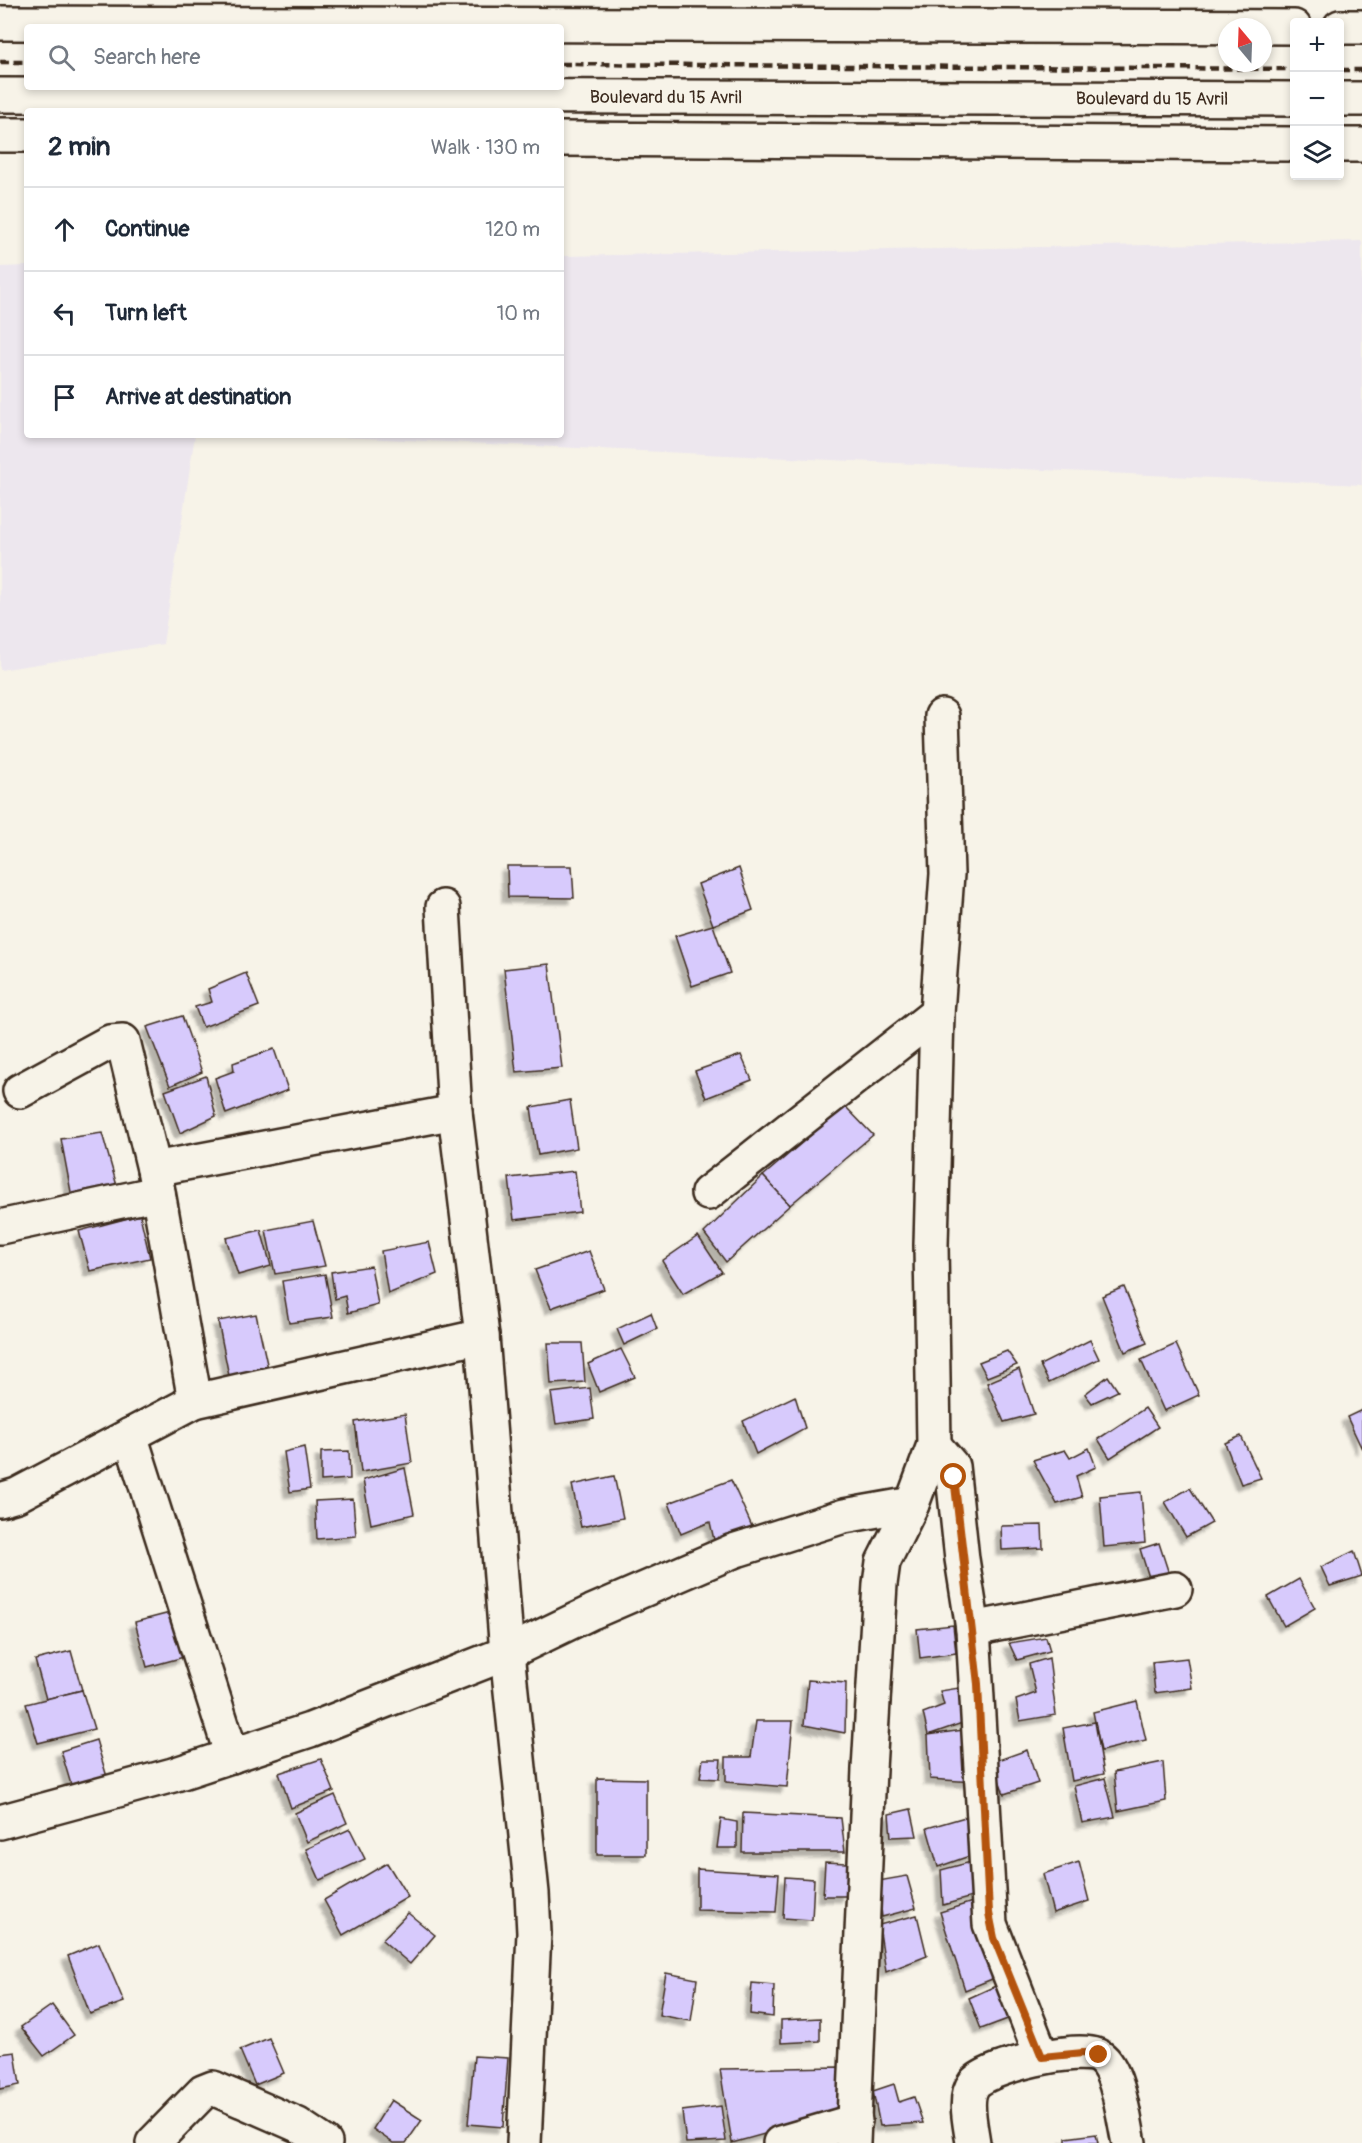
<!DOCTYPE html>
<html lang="en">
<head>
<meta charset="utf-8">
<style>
  body { margin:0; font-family:Pangolin,sans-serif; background:#f2f2f3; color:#1f2937 }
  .controls { position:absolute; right:18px; top:18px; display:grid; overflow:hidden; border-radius:6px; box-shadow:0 3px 9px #0003 }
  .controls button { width:54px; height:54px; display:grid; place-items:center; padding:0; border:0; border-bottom:2px solid #e0e1e3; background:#fff; color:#1f2937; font:30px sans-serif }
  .compass { position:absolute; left:1218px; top:18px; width:54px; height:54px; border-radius:50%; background:#fff; box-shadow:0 3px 9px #0003; rotate:341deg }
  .stop { position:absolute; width:18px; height:18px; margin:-14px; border:4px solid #b45309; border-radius:50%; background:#fff }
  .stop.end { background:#b45309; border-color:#fff; box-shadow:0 2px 6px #0008 }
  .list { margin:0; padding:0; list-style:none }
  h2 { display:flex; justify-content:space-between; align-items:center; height:78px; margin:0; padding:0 24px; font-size:26px }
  h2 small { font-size:20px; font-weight:400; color:#747a83 }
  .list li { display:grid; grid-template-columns:39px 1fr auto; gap:18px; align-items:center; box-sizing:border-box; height:84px; padding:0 24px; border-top:2px solid #e0e1e3 }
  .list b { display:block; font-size:22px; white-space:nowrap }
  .list em { font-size:20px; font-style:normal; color:#747a83 }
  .icon { flex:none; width:33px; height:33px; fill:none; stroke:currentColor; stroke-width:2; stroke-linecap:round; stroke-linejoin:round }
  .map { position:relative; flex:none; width:1362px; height:2143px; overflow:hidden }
  .search { position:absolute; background:#fff; box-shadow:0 3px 9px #0003; left:24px; top:24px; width:540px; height:66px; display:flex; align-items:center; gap:15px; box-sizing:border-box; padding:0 21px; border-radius:6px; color:#747a83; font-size:22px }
  .panel { position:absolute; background:#fff; box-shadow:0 3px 9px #0003; left:24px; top:108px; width:540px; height:330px; border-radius:6px }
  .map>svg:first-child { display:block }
  .built { fill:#ede7ee }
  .building { fill:#d7cafc; stroke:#3b2a1e; stroke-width:1.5; filter:url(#shadow) }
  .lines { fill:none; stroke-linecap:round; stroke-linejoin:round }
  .minor-casing { stroke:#3b2a1e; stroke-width:38 }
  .primary-casing { stroke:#3b2a1e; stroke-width:38 }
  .trunk-casing { stroke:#3b2a1e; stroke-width:38 }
  .minor { stroke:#f7f3e8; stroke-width:33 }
  .primary { stroke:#f7f3e8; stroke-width:33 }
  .trunk { stroke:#f7f3e8; stroke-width:33 }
  .rail { stroke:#3b2a1e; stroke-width:4.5; stroke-dasharray:9 4.5; stroke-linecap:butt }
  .route { stroke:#b45309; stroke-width:8 }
  .labels { text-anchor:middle; stroke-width:5; stroke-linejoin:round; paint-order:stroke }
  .street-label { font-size:18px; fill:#3b2a1e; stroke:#f7f3e8 }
</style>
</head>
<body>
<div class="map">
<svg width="1362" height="2143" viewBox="0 0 1362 2143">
  <defs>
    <filter id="shadow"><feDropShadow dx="-5.5" dy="5.5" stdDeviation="1.5" flood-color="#0004"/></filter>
  </defs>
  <rect width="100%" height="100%" fill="#f7f3e8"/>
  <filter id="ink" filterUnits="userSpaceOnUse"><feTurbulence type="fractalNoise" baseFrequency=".0167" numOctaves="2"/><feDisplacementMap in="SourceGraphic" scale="12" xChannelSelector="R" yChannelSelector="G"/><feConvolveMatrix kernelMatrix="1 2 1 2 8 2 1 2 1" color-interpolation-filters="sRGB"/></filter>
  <g filter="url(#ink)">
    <g class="built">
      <path d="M1362,241v244l-1063,-50h262v-179z"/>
      <path d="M27,266v169h168l-32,209 -163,26v-403z"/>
    </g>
    <g class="building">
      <path d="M507,866h65l2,32 -66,-1z"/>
      <path d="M739,868l14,42 -40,15 -15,-41z"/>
      <path d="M713,925l17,48 -38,13 -17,-50z"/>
      <path d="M549,964l13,104 -46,4 -12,-103z"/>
      <path d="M246,973l13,33 -56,21 -8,-20 17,-5 -4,-13z"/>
      <path d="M182,1016l20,56 -32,14 -23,-59z"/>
      <path d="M274,1049l14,41 -62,24 -11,-36 19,-7 -1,-8z"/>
      <path d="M741,1055l11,25 -46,18 -11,-27z"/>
      <path d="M206,1076l10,40 -36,17 -15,-42z"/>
      <path d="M570,1100l7,48 -39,7 -7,-48z"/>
      <path d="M845,1106l28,29 -83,70 -27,-29z"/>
      <path d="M102,1133l17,60 -45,15 -13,-69z"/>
      <path d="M575,1171l5,41 -66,8 -5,-42z"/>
      <path d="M763,1176l27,29 -64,57 -22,-29z"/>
      <path d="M140,1215l10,43 -60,13 -11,-40z"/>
      <path d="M313,1221l12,45 -50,8 -9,-44z"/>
      <path d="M261,1230l10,36 -33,9 -12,-37z"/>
      <path d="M698,1236l24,36 -39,22 -21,-33z"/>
      <path d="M429,1242l8,32 -49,20 -7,-43z"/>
      <path d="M589,1251l15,38 -53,19 -16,-38z"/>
      <path d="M371,1266l7,39 -30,8 -3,-17 -10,3 -4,-27z"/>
      <path d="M325,1274l8,43 -44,6 -7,-42z"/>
      <path d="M1124,1287l23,56 -22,9 -23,-56z"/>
      <path d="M651,1313l6,16 -33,16 -7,-16z"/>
      <path d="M256,1314l13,59 -39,8 -12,-60z"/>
      <path d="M1090,1340l9,19 -50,24 -9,-18z"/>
      <path d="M548,1343h34l3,39 -34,2z"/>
      <path d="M1176,1344l23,51 -35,16 -23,-51z"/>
      <path d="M621,1349l14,28 -36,15 -11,-28z"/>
      <path d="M1007,1351l10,14 -30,12 -8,-15z"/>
      <path d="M1019,1369l15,45 -30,8 -17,-39z"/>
      <path d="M1108,1376l10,15 -26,12 -7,-9z"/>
      <path d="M590,1388l4,31 -38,5 -5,-31z"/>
      <path d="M795,1396l10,32 -49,26 -13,-33z"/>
      <path d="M1145,1408l13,19 -48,31 -12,-19z"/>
      <path d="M1362,1410v39l-15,-32z"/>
      <path d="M405,1414l7,49 -51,9 -6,-50z"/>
      <path d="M1241,1436l20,42 -20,6 -16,-41z"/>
      <path d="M304,1447l6,42 -20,3 -6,-40z"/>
      <path d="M1089,1448l7,19 -20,9 6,21 -25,7 -24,-44 32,-10 5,8z"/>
      <path d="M349,1451l1,28 -29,2v-29z"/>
      <path d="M405,1468l9,46 -43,10 -8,-44z"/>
      <path d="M614,1476l9,42 -42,9 -9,-42z"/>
      <path d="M731,1480l24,53 -39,16 -6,-27 -29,12 -12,-31z"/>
      <path d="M1190,1488l22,35 -26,14 -21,-35z"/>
      <path d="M1141,1492l4,51 -41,4 -4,-51z"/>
      <path d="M353,1499l3,37 -39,3 -2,-38z"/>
      <path d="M1042,1525l1,23 -41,2 -1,-24z"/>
      <path d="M1159,1543l13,40 -19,7 -13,-41z"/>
      <path d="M1354,1551l8,25 -32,10 -9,-19z"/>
      <path d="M1299,1579l16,29 -31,18 -16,-29z"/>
      <path d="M170,1613l14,44 -37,10 -12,-45z"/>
      <path d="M953,1625l3,28 -36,5 -3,-29z"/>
      <path d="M1046,1637l4,14 -33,9 -8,-17z"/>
      <path d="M71,1651l11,39 -36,9 -11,-39z"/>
      <path d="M1049,1658l7,57 -36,6 -4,-21 20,-7 -7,-29z"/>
      <path d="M1187,1658l5,30 -37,5 -3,-31z"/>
      <path d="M808,1680l38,3 -1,50 -41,-8z"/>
      <path d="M965,1687l3,34 -40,14 -5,-22 21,-8 -4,-14z"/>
      <path d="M82,1690l12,39 -56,14 -12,-39z"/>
      <path d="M1137,1701l9,39 -45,11 -8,-39z"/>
      <path d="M756,1721h37l-6,66 -61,-5v-25h25z"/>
      <path d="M1095,1722l9,52 -32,7 -9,-53z"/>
      <path d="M970,1729l3,53 -43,-3 -2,-44z"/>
      <path d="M96,1740l11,37 -35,11 -11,-37z"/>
      <path d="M1027,1750l11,33 -34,11 -11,-32z"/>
      <path d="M321,1759l13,32 -43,17 -12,-35z"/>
      <path d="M703,1759h18l-2,20 -19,-1z"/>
      <path d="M1163,1762l3,39 -48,10 -4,-39z"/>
      <path d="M597,1778l49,1v76h-49z"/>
      <path d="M1105,1778l10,39 -33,6 -8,-37z"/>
      <path d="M335,1795l12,28 -40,19 -12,-29z"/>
      <path d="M911,1809l6,27 -26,1 -2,-23z"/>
      <path d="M743,1813l98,5 4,34h-103z"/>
      <path d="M972,1815l6,38 -40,14 -11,-39z"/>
      <path d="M721,1819l16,3v26h-20z"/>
      <path d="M350,1829l15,30 -45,21 -14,-31z"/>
      <path d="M978,1860l1,35 -36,10 -2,-35z"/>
      <path d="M825,1862l22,1v33h-24z"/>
      <path d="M1079,1862l10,39 -36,12 -10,-39z"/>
      <path d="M387,1863l21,34 -65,38 -19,-35z"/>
      <path d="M697,1869l82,5 -3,38 -79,-2z"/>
      <path d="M907,1876l9,32 -34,9 -4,-36z"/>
      <path d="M785,1877l29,2 -2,41 -29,-2z"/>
      <path d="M979,1900l23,75 -37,15 -25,-78z"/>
      <path d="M408,1913l27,22 -25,29 -28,-24z"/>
      <path d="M917,1915l10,41 -41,16 -7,-47z"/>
      <path d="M99,1943l25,59 -34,12 -22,-58z"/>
      <path d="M666,1973l31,6 -6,42 -32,-6z"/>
      <path d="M752,1983l22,2 -1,32 -23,-3z"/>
      <path d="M1002,1983l16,32 -37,14 -12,-31z"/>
      <path d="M52,2005l22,30 -30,21 -23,-29z"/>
      <path d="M820,2018v23l-39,2v-23z"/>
      <path d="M269,2038l15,35 -29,12 -15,-35z"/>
      <path d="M15,2052l5,33 -20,4v-35z"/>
      <path d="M474,2056l34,2 -5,69 -35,-3z"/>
      <path d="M839,2067l-3,47 -104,29 -12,-74z"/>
      <path d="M894,2084l5,18 15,-5 9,26 -43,3 -7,-35z"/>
      <path d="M391,2100l31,20 -16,23h-13l-20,-14z"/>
      <path d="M721,2106l5,35 -40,2 -4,-32z"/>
      <path d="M1096,2134l2,9h-32v-5z"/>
    </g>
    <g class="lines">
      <g class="minor-casing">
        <g id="minor">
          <path d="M443,907l12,205 27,224 25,317 25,240 2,40 -10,210"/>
          <path d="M20,1091l90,-49 13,-1 31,128 41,232"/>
          <path d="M154,1169l301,-57"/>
          <path d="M708,1193l229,-180"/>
          <path d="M0,1227l158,-34"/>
          <path d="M130,1435l102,321"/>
          <path d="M934,1445l18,21 10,93 11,70 17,295 52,133"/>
          <path d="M0,1500l17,-5 178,-94 287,-65"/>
          <path d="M973,1629l202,-40"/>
          <path d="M0,1822l173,-47 137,-45 197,-77 85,-41 141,-61 111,-35 68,-12"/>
          <path d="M153,2143l50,-51 10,-4 85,37 27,18"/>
          <path d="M780,2143l75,-22"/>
          <path d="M853,2143l16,-374 11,-185 3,-22 29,-58 22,-59 -3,-200 6,-232 10,-139 -5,-158"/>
          <path d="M973,2143c-2,-16 -10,-45 1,-59 12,-17 108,-40 126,-27 19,13 24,64 29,86"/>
        </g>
      </g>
      <g class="primary-casing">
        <g id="primary">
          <path d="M0,135h27"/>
          <path d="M561,139l733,5"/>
          <path d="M1340,145h22"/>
        </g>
      </g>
      <g class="trunk-casing">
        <g id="trunk">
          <path d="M0,23l1294,4"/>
          <path d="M1340,27h22"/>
          <path id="s1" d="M0,95l1294,4"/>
          <path d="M1340,99h22"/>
        </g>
      </g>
      <use href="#minor" class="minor"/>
      <use href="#primary" class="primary"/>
      <use href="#trunk" class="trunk"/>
      <g class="rail">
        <path d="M0,62h27"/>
        <path d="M561,64l733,5"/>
        <path d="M1340,70h22"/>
      </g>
    </g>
  </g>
  <g class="lines" filter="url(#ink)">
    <path class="route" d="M954,1477l24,207 11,229 5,25 48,119 41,-4 16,2"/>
  </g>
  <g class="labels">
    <g class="street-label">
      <text dy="6" stroke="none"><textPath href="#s1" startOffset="666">Boulevard du 15 Avril</textPath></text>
      <text dy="6" stroke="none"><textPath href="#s1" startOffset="1152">Boulevard du 15 Avril</textPath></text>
    </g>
  </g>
</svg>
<div class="controls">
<button>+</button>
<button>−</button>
<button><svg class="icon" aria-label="layers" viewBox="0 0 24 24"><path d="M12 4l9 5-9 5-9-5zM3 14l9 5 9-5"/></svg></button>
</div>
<svg class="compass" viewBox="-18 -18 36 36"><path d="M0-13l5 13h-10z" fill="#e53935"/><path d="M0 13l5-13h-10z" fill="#747a83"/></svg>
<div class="stop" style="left:954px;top:1477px"></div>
<div class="stop end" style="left:1099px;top:2055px"></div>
<div class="search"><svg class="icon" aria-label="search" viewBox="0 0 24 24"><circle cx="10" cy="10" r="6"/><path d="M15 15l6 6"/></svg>Search here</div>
<section class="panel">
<h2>2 min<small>Walk · 130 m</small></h2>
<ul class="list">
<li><svg class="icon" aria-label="ahead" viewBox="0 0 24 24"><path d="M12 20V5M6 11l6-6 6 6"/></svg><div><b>Continue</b></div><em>120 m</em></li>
<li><svg class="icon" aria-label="left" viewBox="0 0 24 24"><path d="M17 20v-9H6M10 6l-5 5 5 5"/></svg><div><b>Turn left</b></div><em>10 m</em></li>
<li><svg class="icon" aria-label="arrive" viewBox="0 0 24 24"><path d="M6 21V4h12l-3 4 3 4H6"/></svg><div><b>Arrive at destination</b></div></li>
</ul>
</section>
</div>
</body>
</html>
